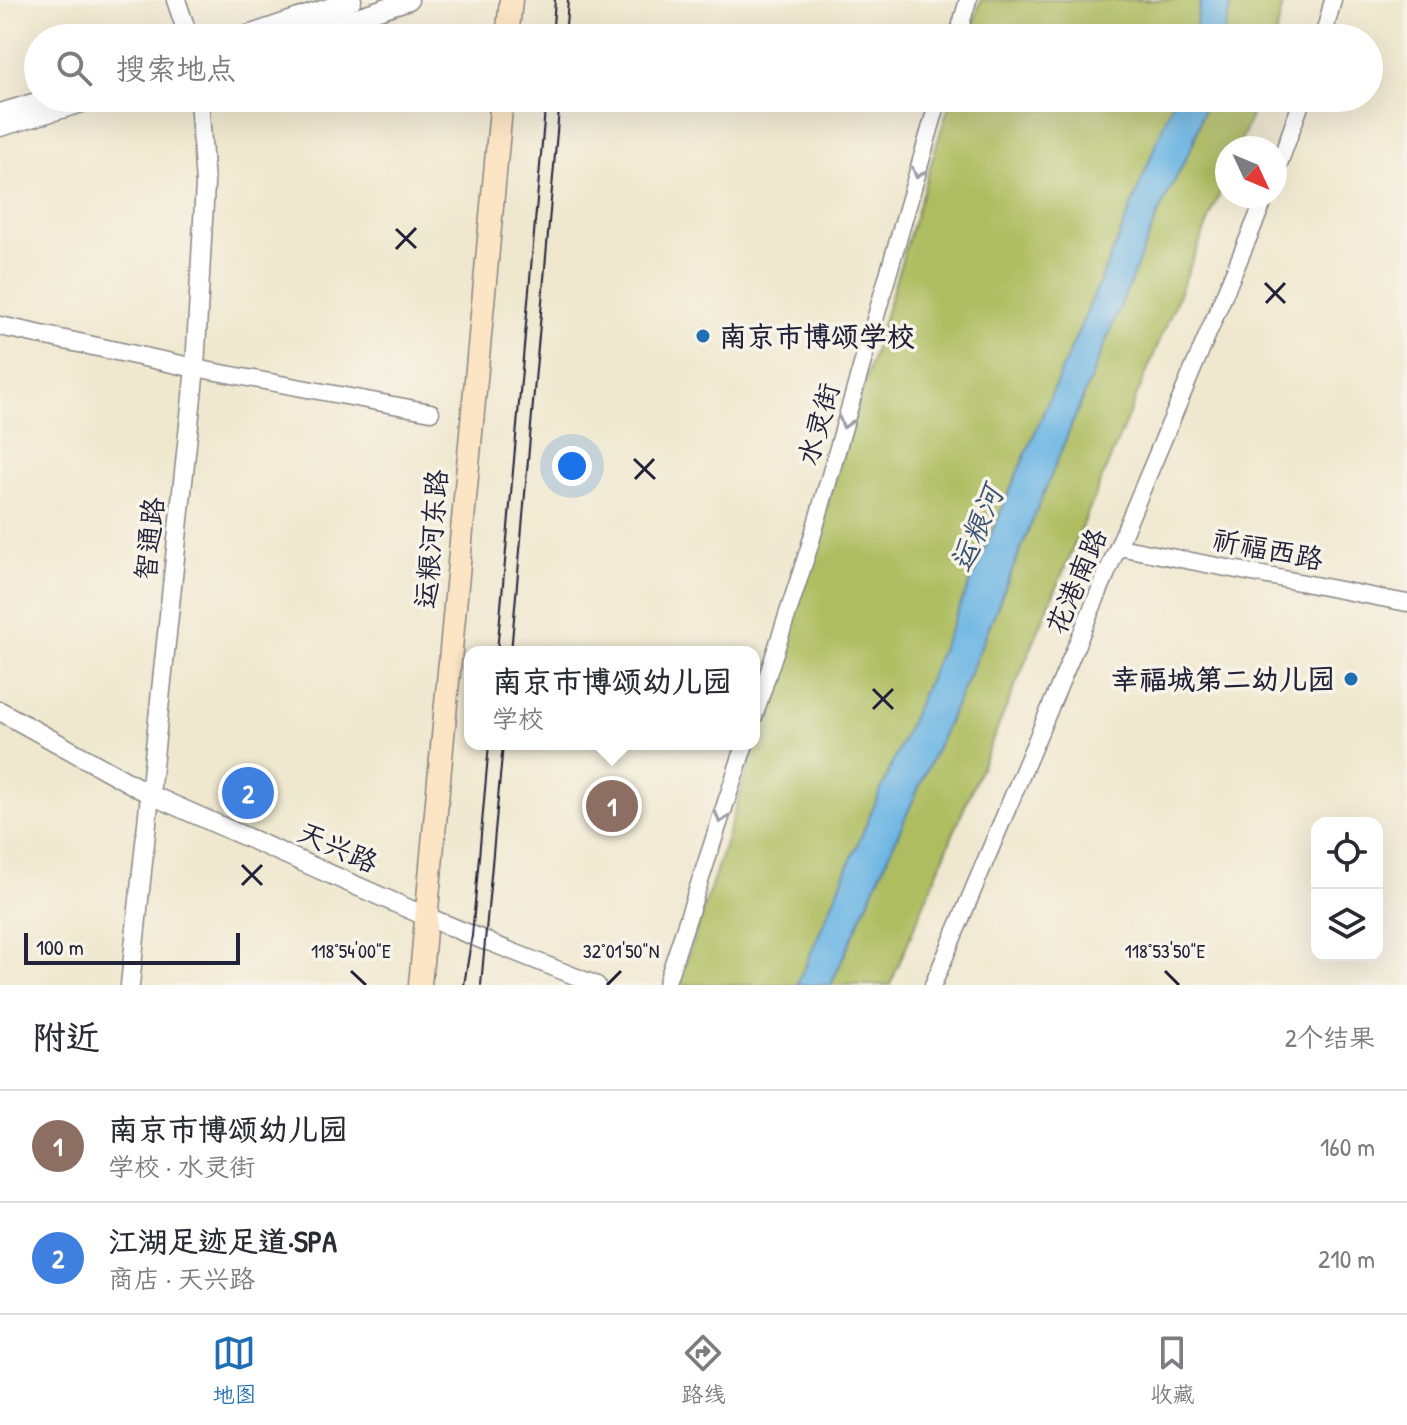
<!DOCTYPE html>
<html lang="zh">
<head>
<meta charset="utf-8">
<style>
  body { margin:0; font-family:"Patrick Hand","LXGW WenKai TC",sans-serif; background:#f2f2f3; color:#2b2b33 }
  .controls { position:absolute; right:24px; bottom:24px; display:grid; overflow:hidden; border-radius:16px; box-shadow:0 8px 32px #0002 }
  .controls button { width:72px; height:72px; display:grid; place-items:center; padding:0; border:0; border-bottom:2px solid #e1e1e2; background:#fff; color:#2b2b33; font:40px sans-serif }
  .compass { position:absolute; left:1215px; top:136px; width:72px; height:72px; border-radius:50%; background:#fff; box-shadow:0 8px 32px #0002; rotate:134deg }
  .scale { position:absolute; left:24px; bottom:20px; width:216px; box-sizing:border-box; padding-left:8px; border:4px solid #22223b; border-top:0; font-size:22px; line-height:28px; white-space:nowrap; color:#22223b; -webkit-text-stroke:6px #f7f3e8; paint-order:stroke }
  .you { position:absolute; left:572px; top:466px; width:28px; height:28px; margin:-20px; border:6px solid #fff; border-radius:50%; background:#1a73e8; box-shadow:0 0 0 12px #1a73e833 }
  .badge { display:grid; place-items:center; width:52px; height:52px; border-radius:50%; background:#1f6fb2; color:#fff; font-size:26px; font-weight:700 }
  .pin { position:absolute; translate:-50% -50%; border:4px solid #fff; box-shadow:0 2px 8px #0006 }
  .popup { position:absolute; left:464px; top:646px; width:296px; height:104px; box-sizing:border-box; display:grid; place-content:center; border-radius:16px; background:#fff; filter:drop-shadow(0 2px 6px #0005); font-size:26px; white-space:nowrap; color:#7c7c81 }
  .popup b { font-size:30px; color:#2b2b33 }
  .popup::after { content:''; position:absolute; left:50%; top:100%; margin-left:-16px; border:16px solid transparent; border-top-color:#fff }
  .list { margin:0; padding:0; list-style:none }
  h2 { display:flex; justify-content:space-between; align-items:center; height:104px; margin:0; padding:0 32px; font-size:34px }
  h2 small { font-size:26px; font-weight:400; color:#7c7c81 }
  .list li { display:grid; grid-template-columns:52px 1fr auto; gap:24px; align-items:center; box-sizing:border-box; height:112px; padding:0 32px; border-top:2px solid #e1e1e2 }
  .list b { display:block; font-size:30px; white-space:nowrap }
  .list p { margin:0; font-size:26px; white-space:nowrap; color:#7c7c81 }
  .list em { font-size:26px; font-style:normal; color:#7c7c81 }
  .icon { flex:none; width:44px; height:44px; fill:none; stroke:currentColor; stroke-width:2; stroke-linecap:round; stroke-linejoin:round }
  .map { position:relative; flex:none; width:1407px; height:985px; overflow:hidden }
  .search { position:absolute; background:#fff; box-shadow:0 8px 32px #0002; left:24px; right:24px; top:24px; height:88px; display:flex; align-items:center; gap:20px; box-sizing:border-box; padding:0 28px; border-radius:44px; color:#7c7c81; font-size:30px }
  .sheet { height:328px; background:#fff }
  nav { display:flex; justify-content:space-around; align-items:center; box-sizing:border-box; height:112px; border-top:2px solid #e1e1e2; background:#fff; font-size:22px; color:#7c7c81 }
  nav a { display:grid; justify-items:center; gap:4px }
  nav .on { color:#1f6fb2 }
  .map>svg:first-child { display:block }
  .green { fill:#aebd60; stroke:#68704e; stroke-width:2 }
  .water { fill:#6cb5e4; stroke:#476c90; stroke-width:2 }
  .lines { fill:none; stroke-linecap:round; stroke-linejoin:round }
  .minor-casing { stroke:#888585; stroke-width:19 }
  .tertiary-casing { stroke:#888585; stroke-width:21 }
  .secondary-casing { stroke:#888585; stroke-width:25 }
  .minor { stroke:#fff; stroke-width:16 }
  .tertiary { stroke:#fff; stroke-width:18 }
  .secondary { stroke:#fce5c4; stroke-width:22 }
  .tram { stroke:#22223b; stroke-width:2 }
  .oneway { stroke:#9c9ca7 }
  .ticks { fill:none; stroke:#22223b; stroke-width:3 }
  .poi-dot { fill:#1f6fb2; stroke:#f7f3e8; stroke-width:3 }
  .labels { text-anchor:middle; stroke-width:7; stroke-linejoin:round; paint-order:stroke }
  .poi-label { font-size:28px; font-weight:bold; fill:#22223b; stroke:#f7f3e8; text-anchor:start }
  .street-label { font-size:28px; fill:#22223b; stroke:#f7f3e8 }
  .water-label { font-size:30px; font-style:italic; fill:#3c5576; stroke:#f7f3e8 }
  .ticks-label { font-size:20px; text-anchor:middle; fill:#22223b; stroke:#f7f3e8; stroke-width:7; stroke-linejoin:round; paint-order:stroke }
</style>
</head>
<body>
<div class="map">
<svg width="1407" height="985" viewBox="0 0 1407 985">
  <rect width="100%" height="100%" fill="#f7f3e8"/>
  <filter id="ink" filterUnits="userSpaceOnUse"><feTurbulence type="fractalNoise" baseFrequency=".0125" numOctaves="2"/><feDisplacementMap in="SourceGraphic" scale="16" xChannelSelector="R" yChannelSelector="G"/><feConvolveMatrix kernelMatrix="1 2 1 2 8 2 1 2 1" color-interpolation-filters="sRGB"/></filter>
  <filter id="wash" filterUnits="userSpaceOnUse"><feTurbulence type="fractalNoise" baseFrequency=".006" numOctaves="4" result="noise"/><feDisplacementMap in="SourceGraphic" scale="32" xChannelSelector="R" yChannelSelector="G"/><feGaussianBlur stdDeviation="1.8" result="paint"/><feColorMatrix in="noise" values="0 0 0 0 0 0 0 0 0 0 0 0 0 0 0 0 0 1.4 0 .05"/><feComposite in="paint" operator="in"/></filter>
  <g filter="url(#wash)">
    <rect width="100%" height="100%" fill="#efe8cf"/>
    <g class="green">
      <path d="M981,0h303l-9,38h-306z"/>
      <path d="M951,98h307l-20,50h-11v27l-54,134 -283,676h-212l44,-132z"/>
    </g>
    <g class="water">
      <path d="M1201,0h31l-9,38h-30z"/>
      <path d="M1174,98h33l-14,46 -35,70 -29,71 -156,381 -142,319h-34l324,-753z"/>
    </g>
  </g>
  <g filter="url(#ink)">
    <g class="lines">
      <g class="minor-casing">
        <g id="minor">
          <path d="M957,38l11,-38"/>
          <path d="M1323,38l10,-38"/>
          <path d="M1275,175l28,-77"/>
          <path d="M195,368l236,44"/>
          <path d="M1119,547l288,56"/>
          <path d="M754,717l55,-169 130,-450"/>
          <path d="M486,941l111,44"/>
          <path d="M666,985l79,-241"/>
          <path d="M933,985l333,-789"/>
        </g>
      </g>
      <g class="tertiary-casing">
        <g id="tertiary">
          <path d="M176,0l13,38"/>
          <path d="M239,38l113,-38"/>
          <path d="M293,38l116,-38"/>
          <path d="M0,113l49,-15"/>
          <path d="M0,127l99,-29"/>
          <path d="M0,326l195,42"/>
          <path d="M0,711l151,84 276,122 59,24"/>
          <path d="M130,985l65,-617 10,-184 -6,-86"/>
        </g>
      </g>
      <g class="secondary-casing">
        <g id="secondary">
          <path d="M507,38l4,-38"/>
          <path d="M420,985l82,-887"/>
        </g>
      </g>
      <use href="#minor" class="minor"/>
      <use href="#tertiary" class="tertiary"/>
      <use href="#secondary" class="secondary"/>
      <g class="tram">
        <path d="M552,38l3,-38"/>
        <path d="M565,38l3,-38"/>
        <path d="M497,652l49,-554"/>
        <path d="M511,652l49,-554"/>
        <path d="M464,985l8,-49 17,-192"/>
        <path d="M481,985l22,-241"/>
      </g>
    </g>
    <defs><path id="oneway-chevron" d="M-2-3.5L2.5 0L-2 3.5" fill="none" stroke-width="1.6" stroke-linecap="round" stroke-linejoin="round" transform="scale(2)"/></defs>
    <g class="oneway">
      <use href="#oneway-chevron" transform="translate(918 173) rotate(106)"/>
      <use href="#oneway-chevron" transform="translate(845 423) rotate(106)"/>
      <use href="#oneway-chevron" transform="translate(721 818) rotate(108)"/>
    </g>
  </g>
  <path class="ticks" d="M396,229l20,19M396,249l20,-21M1265,283l20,20M1266,303l19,-20M634,459l21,20M635,479l19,-20M873,689l20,20M873,709l20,-20M242,865l20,20M242,885l20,-20M351,971l15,14M1165,971l14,14M607,985l14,-14"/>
  <g class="poi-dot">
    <circle cx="703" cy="336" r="8"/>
    <circle cx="1351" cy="679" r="8"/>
  </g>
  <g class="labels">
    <g class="poi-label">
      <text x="719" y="346">南京市博颂学校</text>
      <text x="1335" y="689" text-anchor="end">幸福城第二幼儿园</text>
    </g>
    <g class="street-label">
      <text transform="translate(818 424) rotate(-74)" y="10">水灵街</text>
      <text transform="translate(149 539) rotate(-84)" y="10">智通路</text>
      <text transform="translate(431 539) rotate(-85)" y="10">运粮河东路</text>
      <text transform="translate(1268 549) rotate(11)" y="10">祈福西路</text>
      <text transform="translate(1076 581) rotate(-67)" y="10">花港南路</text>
      <text transform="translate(338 847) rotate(24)" y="10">天兴路</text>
    </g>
    <g class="water-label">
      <text transform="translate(977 529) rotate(-67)" y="10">运粮河</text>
    </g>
  </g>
  <g class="ticks-label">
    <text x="621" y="958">32°01'50"N</text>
    <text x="351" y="958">118°54'00"E</text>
    <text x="1165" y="958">118°53'50"E</text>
  </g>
</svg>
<div class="controls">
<button><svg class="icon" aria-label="locate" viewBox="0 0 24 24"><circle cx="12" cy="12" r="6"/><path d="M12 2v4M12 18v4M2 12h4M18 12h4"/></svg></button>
<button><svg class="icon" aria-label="layers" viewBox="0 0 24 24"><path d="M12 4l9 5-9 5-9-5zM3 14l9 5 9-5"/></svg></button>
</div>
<svg class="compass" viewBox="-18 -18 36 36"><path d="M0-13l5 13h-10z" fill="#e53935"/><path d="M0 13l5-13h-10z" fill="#7c7c81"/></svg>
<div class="scale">100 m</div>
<div class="you"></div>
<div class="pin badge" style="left:612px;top:806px;background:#8d6e63">1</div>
<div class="popup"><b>南京市博颂幼儿园</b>学校</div>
<div class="pin badge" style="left:248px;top:793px;background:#3f7fe0">2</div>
<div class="search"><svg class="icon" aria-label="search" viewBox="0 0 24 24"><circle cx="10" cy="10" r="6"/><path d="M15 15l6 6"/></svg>搜索地点</div>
</div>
<section class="sheet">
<h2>附近<small>2个结果</small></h2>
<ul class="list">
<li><span class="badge" style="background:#8d6e63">1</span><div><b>南京市博颂幼儿园</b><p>学校 · 水灵街</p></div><em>160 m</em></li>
<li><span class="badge" style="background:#3f7fe0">2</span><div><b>江湖足迹足道·SPA</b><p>商店 · 天兴路</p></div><em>210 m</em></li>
</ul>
</section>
<nav>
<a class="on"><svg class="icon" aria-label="map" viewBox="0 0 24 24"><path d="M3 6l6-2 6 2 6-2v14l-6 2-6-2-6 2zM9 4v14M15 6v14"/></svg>地图</a>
<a><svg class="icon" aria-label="directions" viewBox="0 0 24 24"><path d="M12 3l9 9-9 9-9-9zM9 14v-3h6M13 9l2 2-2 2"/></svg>路线</a>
<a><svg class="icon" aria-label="saved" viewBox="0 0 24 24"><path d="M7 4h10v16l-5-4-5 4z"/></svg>收藏</a>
</nav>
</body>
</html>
